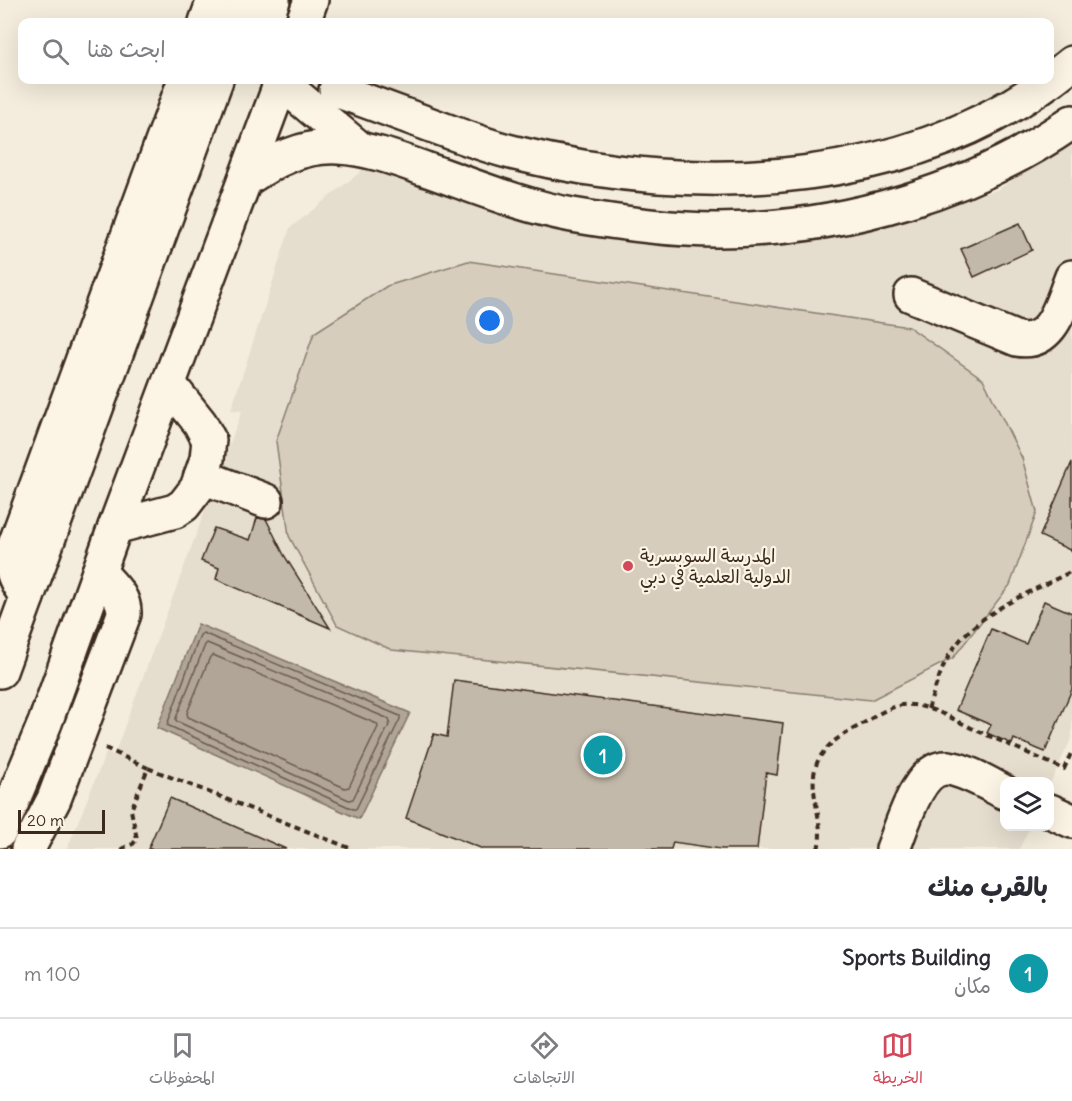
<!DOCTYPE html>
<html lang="ar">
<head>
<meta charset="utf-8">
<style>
  body { margin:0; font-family:Delius,"Playpen Sans Arabic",sans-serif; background:#f2f2f3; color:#2b2b33; direction:rtl }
  .controls { position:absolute; right:18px; bottom:18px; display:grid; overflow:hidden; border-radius:12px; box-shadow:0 6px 24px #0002 }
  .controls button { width:54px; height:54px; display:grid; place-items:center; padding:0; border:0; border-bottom:2px solid #e1e1e2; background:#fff; color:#2b2b33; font:30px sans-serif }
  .scale { position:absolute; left:18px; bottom:15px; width:87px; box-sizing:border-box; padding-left:6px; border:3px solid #3b2a1e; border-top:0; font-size:16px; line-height:21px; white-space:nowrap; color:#3b2a1e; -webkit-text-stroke:4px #fcf5e5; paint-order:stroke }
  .you { position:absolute; left:490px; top:321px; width:21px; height:21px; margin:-15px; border:4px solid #fff; border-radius:50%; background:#1a73e8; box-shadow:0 0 0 9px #1a73e833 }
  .badge { display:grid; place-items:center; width:39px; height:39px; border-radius:50%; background:#d1495b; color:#fff; font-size:20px; font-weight:700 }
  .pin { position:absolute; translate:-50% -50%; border:3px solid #fff; box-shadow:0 2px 6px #0006 }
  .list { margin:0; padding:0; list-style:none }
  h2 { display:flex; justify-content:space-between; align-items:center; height:78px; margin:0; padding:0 24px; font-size:26px }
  h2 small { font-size:20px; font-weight:400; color:#7c7c81 }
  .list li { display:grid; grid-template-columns:39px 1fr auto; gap:18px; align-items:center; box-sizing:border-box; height:90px; padding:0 24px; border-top:2px solid #e1e1e2 }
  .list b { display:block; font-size:22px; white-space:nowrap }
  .list p { margin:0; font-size:20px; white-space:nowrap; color:#7c7c81 }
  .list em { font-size:20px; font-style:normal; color:#7c7c81 }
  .icon { flex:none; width:33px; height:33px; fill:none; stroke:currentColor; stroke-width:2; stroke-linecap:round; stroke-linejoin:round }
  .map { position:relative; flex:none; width:1072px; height:849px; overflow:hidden; direction:ltr }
  .search { position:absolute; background:#fff; box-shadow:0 6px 24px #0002; left:18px; right:18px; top:18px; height:66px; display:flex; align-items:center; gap:15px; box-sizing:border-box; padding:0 21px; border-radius:12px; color:#7c7c81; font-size:22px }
  .sheet { height:168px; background:#fff }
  nav { display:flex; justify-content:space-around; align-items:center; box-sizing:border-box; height:84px; border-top:2px solid #e1e1e2; background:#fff; font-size:16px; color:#7c7c81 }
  nav a { display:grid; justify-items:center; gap:3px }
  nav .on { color:#d1495b }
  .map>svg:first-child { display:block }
  .built { fill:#e5ddce }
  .green { fill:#d6cdbd; stroke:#887c6e; stroke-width:1.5 }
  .water { fill:#b0a596; stroke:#817466; stroke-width:1.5 }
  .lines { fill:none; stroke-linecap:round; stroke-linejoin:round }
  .shore { stroke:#6a5b4e; stroke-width:1.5 }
  .building { fill:#c3b9aa; stroke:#3b2a1e; stroke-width:1.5 }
  .minor-casing { stroke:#3b2a1e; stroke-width:38 }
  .path { stroke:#3b2a1e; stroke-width:4; stroke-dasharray:6 4.5; stroke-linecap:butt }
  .minor { stroke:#fcf5e5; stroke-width:33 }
  .poi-dot { fill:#d1495b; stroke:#fcf5e5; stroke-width:2 }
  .labels { text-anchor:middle; stroke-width:4.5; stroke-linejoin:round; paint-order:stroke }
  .poi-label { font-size:18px; fill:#3b2a1e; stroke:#fcf5e5; text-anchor:start }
</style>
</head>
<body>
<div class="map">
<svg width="1072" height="849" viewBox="0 0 1072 849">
  <rect width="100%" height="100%" fill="#f4eddd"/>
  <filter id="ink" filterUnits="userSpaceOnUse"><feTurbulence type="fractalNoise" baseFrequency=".0167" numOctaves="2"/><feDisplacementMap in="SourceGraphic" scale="12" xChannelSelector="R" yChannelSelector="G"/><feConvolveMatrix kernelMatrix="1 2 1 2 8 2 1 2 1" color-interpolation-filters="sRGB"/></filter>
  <g filter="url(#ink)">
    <path class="built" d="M1072,142v595l-22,47v-2h-46v44l26,1 -11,22h-952l39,-96 8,2 128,-344 -11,-1 59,-182 74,-59 159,49 345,9 129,-37z"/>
    <path class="green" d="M468,261l441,66 74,52 39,79 15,54 -27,73 -57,73 -82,42 -479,-50 -55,-25 -48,-89 -13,-95 38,-108 73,-47z"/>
    <path class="water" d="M198,624l212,89 -51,106 -202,-91z"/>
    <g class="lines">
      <g class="shore">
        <path d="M203,633l197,83v3l-44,90h-3l-186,-84 33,-90z"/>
        <path d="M207,643l182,76 1,4 -37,76 -4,1 -173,-79v-3l29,-73z"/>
        <path d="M213,655l164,69 1,3 -29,60 -4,1 -157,-71 -1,-4 23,-56z"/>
      </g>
    </g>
    <g class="building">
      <path d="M1020,223l12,27 -58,27 -13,-28z"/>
      <path d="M1072,462v89l-32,-15z"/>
      <path d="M257,518l9,1 18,36 46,73 -114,-49 3,-11 -18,-7 13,-33 36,12z"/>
      <path d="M1044,601l28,12v76l-27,63 -31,-13 -2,5 -25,-11 4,-8 -35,-15 35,-81 35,15z"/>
      <path d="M454,680l329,43 -6,52 -11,-2 -9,76h-36l-48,-7 -2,7h-188l-77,-31 28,-84 13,3z"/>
      <path d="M170,798l116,51h-138z"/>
    </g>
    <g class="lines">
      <g class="minor-casing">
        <g id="minor">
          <path d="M206,22l8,-22"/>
          <path d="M239,22l10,-22"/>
          <path d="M265,22l8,-22"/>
          <path d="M303,22l8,-22"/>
          <path d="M278,80l82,69"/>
          <path d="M336,90c35,13 71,26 106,39 24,9 48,18 73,24 184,46 405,36 557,-90"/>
          <path d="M245,180c28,-19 58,-35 93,-33 29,1 59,12 87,22 49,17 97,37 147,46 47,8 97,15 145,15 122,0 255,-38 355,-108"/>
          <path d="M911,295l106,44c36,7 44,-35 55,-62"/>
          <path d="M201,476l65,25"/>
          <path d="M115,527l60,-16 9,-6 13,-17 10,-29 2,-19 -9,-17 -31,-39"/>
          <path d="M27,597c-15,-21 -17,-27 -12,-52l170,-465"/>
          <path d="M0,671l216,-591"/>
          <path d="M1050,811l22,10"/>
          <path d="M0,831l45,-108 70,-196 167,-447"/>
          <path d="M28,849l26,-50 70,-185c1,-18 -14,-29 -25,-42"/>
          <path d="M893,849c9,-22 25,-84 55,-81 17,2 41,16 56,24"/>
        </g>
      </g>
      <g class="path">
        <path d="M928,709c5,-15 10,-30 16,-44 23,-50 82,-70 128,-94"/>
        <path d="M105,748l43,20"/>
        <path d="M121,849l12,-5 4,-5 -6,-29 17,-42 204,81"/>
        <path d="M818,849c8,-28 -12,-58 -1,-86 7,-17 24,-28 40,-36 14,-8 30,-20 45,-22 26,-3 55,17 78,27 28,12 56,25 84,37l8,-18"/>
      </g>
      <use href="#minor" class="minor"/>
    </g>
  </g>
  <circle class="poi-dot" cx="628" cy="566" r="6"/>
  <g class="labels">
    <g class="poi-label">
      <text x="640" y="562">المدرسة السويسرية<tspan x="640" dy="21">الدولية العلمية في دبي</tspan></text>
    </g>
  </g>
</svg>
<div class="controls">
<button><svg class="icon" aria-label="layers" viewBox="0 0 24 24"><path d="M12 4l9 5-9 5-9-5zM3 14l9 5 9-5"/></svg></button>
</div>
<div class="scale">20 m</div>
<div class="you"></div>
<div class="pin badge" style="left:603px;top:755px;background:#0f9aa8">1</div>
<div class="search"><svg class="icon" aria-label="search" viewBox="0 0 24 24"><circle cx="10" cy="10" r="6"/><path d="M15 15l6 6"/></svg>ابحث هنا</div>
</div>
<section class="sheet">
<h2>بالقرب منك<small></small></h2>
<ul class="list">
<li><span class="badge" style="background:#0f9aa8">1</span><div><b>Sports Building</b><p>مكان</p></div><em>100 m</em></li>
</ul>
</section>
<nav>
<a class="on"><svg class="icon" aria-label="map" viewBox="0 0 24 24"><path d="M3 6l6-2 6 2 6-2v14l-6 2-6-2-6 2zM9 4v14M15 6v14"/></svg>الخريطة</a>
<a><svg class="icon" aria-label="directions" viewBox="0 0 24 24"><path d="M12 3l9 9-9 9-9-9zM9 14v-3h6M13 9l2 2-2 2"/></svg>الاتجاهات</a>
<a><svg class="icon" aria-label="saved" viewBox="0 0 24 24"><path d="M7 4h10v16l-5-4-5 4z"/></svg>المحفوظات</a>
</nav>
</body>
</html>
